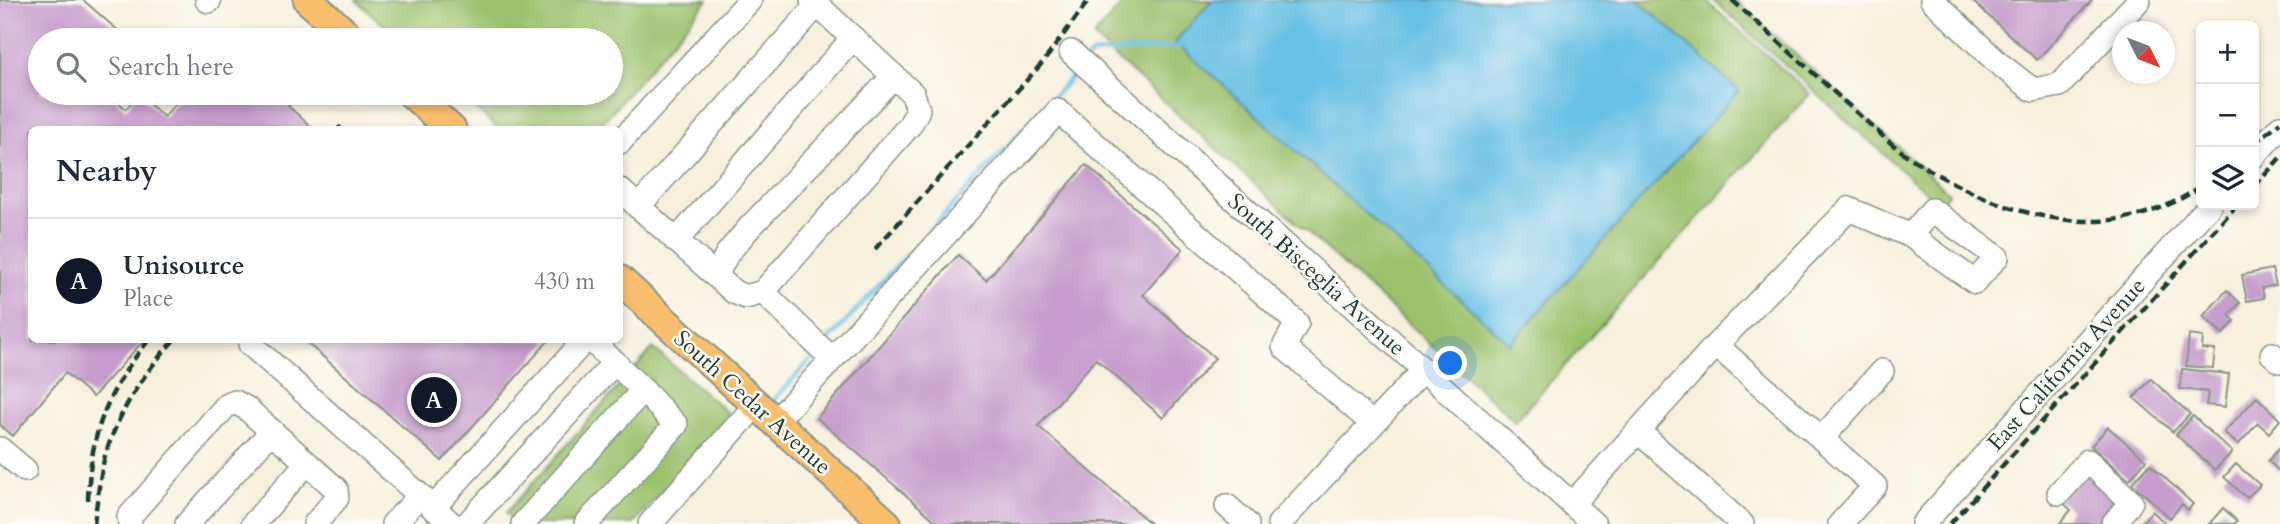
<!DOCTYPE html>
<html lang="en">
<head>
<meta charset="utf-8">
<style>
  body { margin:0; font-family:Cardo,serif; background:#f2f2f3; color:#1f2937 }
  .controls { position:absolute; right:21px; top:21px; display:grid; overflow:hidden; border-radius:10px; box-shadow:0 4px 10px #0003 }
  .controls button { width:63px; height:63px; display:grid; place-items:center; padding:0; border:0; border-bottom:2px solid #e0e1e3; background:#fff; color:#1f2937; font:35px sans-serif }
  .compass { position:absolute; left:2112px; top:21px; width:63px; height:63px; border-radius:50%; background:#fff; box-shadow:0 4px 10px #0003; rotate:132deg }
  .you { position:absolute; left:1451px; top:364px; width:24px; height:24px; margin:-18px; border:5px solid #fff; border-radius:50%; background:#1a73e8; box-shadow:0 0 0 10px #1a73e833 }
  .badge { display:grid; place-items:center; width:46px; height:46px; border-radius:50%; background:#111827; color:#fff; font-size:23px; font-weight:700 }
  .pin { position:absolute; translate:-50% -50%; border:4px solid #fff; box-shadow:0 2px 7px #0006 }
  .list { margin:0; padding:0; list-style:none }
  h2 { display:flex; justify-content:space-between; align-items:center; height:91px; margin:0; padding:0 28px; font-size:30px }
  h2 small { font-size:23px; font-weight:400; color:#747a83 }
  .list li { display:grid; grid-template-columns:46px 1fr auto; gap:21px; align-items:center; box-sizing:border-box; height:126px; padding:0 28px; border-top:2px solid #e0e1e3 }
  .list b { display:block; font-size:26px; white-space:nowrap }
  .list p { margin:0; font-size:23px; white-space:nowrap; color:#747a83 }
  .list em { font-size:23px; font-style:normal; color:#747a83 }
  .icon { flex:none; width:38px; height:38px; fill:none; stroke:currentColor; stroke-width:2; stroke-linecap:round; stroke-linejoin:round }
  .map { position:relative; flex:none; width:2280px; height:524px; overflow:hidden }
  .search { position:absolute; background:#fff; box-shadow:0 4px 10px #0003; left:28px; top:28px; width:595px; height:77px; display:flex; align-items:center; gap:18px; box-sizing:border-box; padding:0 24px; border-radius:38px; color:#747a83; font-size:26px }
  .panel { position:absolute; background:#fff; box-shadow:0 4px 10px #0003; left:28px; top:126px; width:595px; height:217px; border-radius:10px }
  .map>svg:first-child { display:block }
  .green { fill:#9bc06b; stroke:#5d7e50; stroke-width:2 }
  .water { fill:#67bfe4; stroke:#437e8c; stroke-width:2 }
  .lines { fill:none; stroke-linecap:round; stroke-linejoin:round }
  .stream { stroke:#67bfe4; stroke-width:4.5 }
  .building { fill:#c49dca }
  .minor-casing { stroke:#8a9688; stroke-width:26 }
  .major-casing { stroke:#8a9688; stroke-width:32 }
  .minor { stroke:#fff; stroke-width:23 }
  .major { stroke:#f9be6d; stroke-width:28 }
  .rail { stroke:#1f3d34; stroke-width:4.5; stroke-dasharray:10 5; stroke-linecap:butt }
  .labels { text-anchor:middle; stroke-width:5; stroke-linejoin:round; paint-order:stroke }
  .street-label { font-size:23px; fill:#1f3d34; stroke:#fdfcf7 }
</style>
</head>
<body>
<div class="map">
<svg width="2280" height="524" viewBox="0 0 2280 524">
  <rect width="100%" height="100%" fill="#fdfcf7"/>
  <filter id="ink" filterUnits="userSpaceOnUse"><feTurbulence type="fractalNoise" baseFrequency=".0143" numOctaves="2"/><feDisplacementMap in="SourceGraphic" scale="14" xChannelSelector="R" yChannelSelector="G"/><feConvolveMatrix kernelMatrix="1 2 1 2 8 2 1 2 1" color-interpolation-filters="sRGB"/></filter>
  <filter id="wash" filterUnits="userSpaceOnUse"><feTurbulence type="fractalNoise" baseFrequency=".00686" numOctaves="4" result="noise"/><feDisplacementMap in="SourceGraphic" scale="28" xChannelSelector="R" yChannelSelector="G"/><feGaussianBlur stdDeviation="1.57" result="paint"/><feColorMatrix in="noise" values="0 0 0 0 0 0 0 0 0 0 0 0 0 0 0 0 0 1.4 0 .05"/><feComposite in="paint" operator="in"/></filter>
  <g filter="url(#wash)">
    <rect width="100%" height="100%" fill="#f6efdd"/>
    <g class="green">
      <path d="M356,0h352l-111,129 -98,1 -40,-37h152v-53h-211z"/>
      <path d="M1126,0h579l105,94 -295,327 -422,-384z"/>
      <path d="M1713,0h22l214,193 -10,11z"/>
      <path d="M653,348l76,66 -96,110h-115l-12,-11z"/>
    </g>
    <path class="water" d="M1212,0h426l101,91 -229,253 -335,-302z"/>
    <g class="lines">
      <g class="stream">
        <path d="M1088,58l4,-4 90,-8"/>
        <path d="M825,344l253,-274"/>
        <path d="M771,403l46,-50"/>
      </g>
    </g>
    <g id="blocks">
      <g class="building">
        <path d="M0,0h83l46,40h-89v53h72l-2,2 16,14 12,-15 26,23 21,-24h115l-12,13 27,24h-283v210h112l-51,57 -28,-24 -52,63 -13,-11z"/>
        <path d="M1971,0h121l-55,60z"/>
        <path d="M1086,165l97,84 -40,46 72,63 -52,60 -67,-59 -58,67 113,98h-212l-122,-106 141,-163 28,25z"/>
        <path d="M2272,269l4,16 -14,3 2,10 -17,3 -5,-26z"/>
        <path d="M2227,290l13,13 -11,12 6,6 -12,13 -20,-18z"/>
        <path d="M2189,335l14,2 -1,12 13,1 -2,18 -27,-2z"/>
        <path d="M304,340h245l-107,121z"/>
        <path d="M2182,369l47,5 -4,33 -19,-2 2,-13 -28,-3z"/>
        <path d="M2151,379l39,35 -17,18 -39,-34z"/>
        <path d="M2257,397l23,23 -11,13 -11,-10 -20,22 -14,-13z"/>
        <path d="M2193,416l39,36 -17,18 -39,-35z"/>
        <path d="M2108,427l38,33 -17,20 -38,-34z"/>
        <path d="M2280,447v25l-12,-11z"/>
        <path d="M2150,464l43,40 -5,6 -6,-6 -12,14 -38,-35z"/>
        <path d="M2236,464l24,21 -13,13 -23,-21z"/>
        <path d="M2087,468l36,33 -21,23h-43l12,-14 -12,-11z"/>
        <path d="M2223,508l14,13 -3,3h-25z"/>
        <path d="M2152,511l14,13h-26z"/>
      </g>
    </g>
  </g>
  <g filter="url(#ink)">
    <use href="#blocks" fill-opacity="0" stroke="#8a9688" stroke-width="2"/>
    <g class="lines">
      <g class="minor-casing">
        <g id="minor">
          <path d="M207,0l2,1"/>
          <path d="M1932,0l66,63 35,27 27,-5 79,-85"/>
          <path d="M1071,52l523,472"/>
          <path d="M620,142l130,-142"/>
          <path d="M2254,156l26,-29"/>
          <path d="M620,190l114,102 12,5 17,-5 147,-167 8,-15 -5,-16 -101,-94"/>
          <path d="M638,207l179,-202"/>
          <path d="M676,241l177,-203"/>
          <path d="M716,276l11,-22 22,-26 145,-152"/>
          <path d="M763,292l68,66"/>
          <path d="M591,340l52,50"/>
          <path d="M250,344l202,180"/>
          <path d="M1716,345l159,141 -35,38"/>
          <path d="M2272,354l8,7"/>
          <path d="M775,422l283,-311 239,212 -13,24 89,77 50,-54"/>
          <path d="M1638,431l104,93"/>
          <path d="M1822,438l60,-67"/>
          <path d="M0,449l25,21"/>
          <path d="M2059,493l29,-32 43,41 -18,22"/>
          <path d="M1572,504l144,-159 133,-136 62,27 64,46 22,-25 -65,-47 -21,26"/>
          <path d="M1227,506l20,18"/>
          <path d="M433,508l152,-168"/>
          <path d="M130,524l-1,-7 97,-111 9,-4 11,6 90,81 1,9 -22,26"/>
          <path d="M187,524l85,-93"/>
          <path d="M253,524l54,-61"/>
          <path d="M393,524l27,-28"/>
          <path d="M467,524l148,-162"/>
          <path d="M523,524l120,-134 33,35 -90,99"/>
          <path d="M650,524l106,-119"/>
          <path d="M1279,524l94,-100"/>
          <path d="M1923,524l287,-319"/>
        </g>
      </g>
      <g class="major-casing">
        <g id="major">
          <path d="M308,0l45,40"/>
          <path d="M411,93l41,37"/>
          <path d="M620,280l267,244"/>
        </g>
      </g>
      <use href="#minor" class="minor"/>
      <use href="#major" class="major"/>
      <g class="rail">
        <path d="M1732,0c39,35 77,69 115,104 23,20 44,42 70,58 85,55 194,88 284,24"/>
        <path d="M338,130l3,-4"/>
        <path d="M2254,144l26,-22"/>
        <path d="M2254,187l26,-29"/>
        <path d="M875,249l169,-188 45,-61"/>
        <path d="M88,500c2,-66 19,-110 61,-160"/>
        <path d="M94,524c3,-21 5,-43 10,-64 13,-46 38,-85 70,-120"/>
        <path d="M1950,524l287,-319"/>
      </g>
    </g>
  </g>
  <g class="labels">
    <g class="street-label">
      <text transform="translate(1317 274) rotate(42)" y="8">South Bisceglia Avenue</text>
      <text transform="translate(2066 364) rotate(-48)" y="8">East California Avenue</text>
      <text transform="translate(753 402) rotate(42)" y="8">South Cedar Avenue</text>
    </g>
  </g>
</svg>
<div class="controls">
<button>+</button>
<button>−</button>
<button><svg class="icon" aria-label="layers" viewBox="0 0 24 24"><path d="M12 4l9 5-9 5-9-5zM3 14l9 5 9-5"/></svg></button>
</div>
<svg class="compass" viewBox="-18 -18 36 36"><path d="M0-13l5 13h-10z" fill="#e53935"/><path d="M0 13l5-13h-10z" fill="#747a83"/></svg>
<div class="you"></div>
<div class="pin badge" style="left:434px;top:400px">A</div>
<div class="search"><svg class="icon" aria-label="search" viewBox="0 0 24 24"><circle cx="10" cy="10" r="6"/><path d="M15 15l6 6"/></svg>Search here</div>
<section class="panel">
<h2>Nearby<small></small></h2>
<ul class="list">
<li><span class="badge">A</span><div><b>Unisource</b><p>Place</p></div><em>430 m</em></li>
</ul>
</section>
</div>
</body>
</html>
